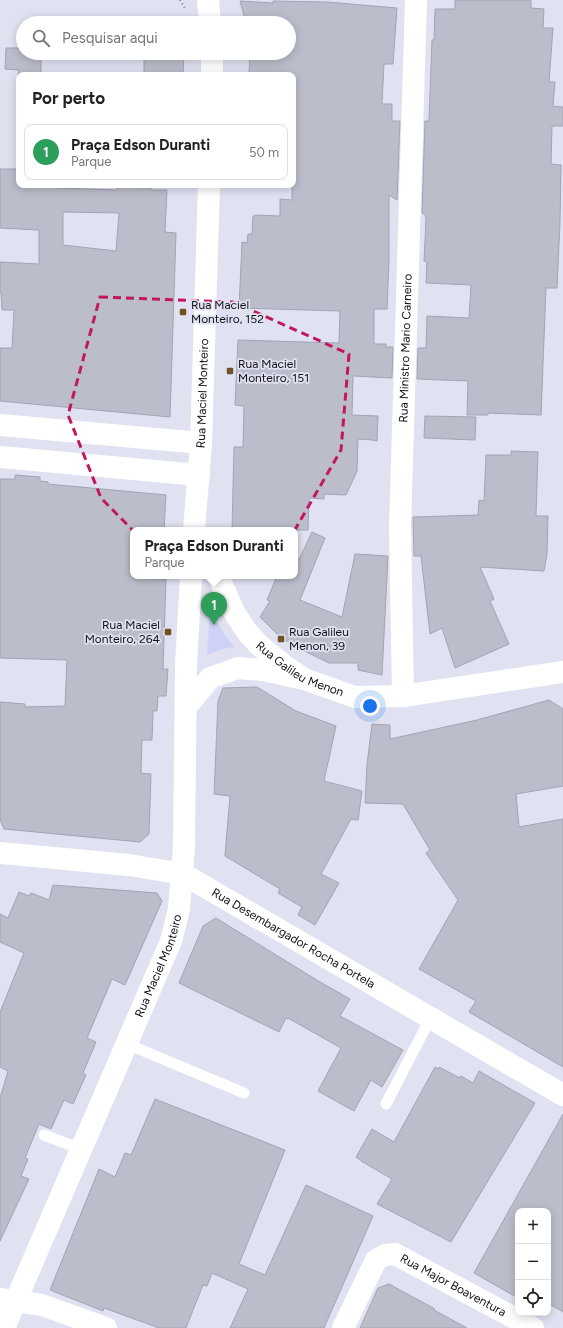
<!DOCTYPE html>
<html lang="pt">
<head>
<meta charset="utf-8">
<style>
  body { margin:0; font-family:Figtree,sans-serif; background:#f6f6f6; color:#222 }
  .controls { position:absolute; right:12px; bottom:12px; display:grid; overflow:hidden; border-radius:8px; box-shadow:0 2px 10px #0003 }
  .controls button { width:36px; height:36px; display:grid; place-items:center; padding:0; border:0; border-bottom:1px solid #e0e0e0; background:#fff; color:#222; font:20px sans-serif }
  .you { position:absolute; left:370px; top:706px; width:14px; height:14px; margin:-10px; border:3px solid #fff; border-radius:50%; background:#1a73e8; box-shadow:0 0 0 6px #1a73e833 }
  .badge { display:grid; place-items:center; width:26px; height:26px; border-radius:50%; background:#d93025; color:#fff; font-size:13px; font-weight:700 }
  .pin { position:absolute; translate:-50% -33px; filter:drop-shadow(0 1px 2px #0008) }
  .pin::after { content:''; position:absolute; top:21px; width:14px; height:12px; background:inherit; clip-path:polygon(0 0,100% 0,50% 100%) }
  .popup { position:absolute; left:130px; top:527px; width:168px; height:52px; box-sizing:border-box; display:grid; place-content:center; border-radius:8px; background:#fff; filter:drop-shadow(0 1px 3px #0005); font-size:13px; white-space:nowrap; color:#767676 }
  .popup b { font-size:15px; color:#222 }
  .popup::after { content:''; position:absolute; left:50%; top:100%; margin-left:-8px; border:8px solid transparent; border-top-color:#fff }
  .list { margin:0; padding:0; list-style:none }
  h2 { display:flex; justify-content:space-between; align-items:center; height:52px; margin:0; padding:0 16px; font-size:17px }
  h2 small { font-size:13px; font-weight:400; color:#767676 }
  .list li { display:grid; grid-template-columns:26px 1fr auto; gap:12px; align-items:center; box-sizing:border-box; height:56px; margin:0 8px 8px; padding:0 8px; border:1px solid #e0e0e0; border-radius:8px }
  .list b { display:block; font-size:15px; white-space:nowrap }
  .list p { margin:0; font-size:13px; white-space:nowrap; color:#767676 }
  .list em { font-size:13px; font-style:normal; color:#767676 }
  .icon { flex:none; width:22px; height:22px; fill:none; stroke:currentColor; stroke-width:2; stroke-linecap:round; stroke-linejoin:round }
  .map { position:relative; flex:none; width:563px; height:1328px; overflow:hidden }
  .search { position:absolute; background:#fff; box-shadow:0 2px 10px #0003; left:16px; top:16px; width:280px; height:44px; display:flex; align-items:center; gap:10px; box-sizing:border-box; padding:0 14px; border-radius:22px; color:#767676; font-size:15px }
  .panel { position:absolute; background:#fff; box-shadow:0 2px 10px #0003; left:16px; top:72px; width:280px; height:116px; border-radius:8px }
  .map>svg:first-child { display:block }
  .green { fill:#cfd2f7 }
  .building { fill:#bbbdcb; stroke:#a3a4b3; fill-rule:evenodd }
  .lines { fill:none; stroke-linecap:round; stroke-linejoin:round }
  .path { stroke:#878893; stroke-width:2.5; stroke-dasharray:1 3; stroke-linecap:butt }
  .lane { stroke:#fff; stroke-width:11 }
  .street { stroke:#fff; stroke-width:22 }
  .secondary { stroke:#fff; stroke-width:22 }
  .marked { fill:none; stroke:#c2185b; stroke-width:3; stroke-dasharray:8 5; stroke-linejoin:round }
  .poi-dot { fill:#725228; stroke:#e0e2f1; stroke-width:1.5 }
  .labels { text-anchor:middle; stroke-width:3.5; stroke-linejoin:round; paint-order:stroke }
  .poi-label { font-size:12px; fill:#101015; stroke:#e0e2f1; text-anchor:start }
  .street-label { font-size:12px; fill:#101015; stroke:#e0e2f1 }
</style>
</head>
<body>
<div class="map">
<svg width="563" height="1328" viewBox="0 0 563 1328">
  <rect width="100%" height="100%" fill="#e0e2f1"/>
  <path class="green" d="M210,610l15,25 9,12 -12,2 -15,6z"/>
  <g class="building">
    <path d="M455,0h76v8l13,1 -1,19h10l-4,54h6l-2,24 10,1v19h-11l-1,38 10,1 -1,58 -3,65h-11l-5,127 -53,-2v2h-21l1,-34 -51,-2 1,-31h8l1,-32 42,2 2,-33 -45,-2 1,-21 -3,-1 2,-42 -1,-4 -3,-2 3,-92h4l3,-81h2l1,-31h20z"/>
    <path d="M240,1l33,2v-2l54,1 70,6 -4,56h-9l-2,40h10v17h8l-3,79 -8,-5v65l-2,49h-13v35h12v3h7l-1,31 -39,-2 -1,39 26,1 -1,25 -5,-1 -14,-1 -1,32 -11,24 -22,-1v5l-15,-1 -1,32h-76l2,-83h9l1,-41 -9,-1 3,-65 101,3 1,-32 -101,-3 3,-66 5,1 1,-9h4l1,-18h2v-1l25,1v-17l12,1v-15h1v-110l-44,-2 1,-20h39v-30h-43z"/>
    <path d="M6,48h17v5h18v22h-23l1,-5 -14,-1z"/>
    <path d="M144,53h40l-1,22h-39z"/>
    <path d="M0,169h19v16h38v3l60,2v-3l34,1v2h16l-2,42 11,1 -6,184 -170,-16v-53h12l2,-38h-12l-1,-17h-1v-31l39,2v-34l-39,-2zM63,212l56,1 -3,38 -53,-6z"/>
    <path d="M425,416l51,1 -1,23 -51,-2z"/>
    <path d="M511,451l27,1 -2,64h12l-1,38 -3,17 -64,-4 14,32 -4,2 19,43 -54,24 -13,-40 -12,6 -9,-78h-7l-1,-39 65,-2 1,-15 5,1 2,-46h25z"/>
    <path d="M15,475l25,2v4l8,1v2l118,11 -2,35h-31v48l33,1 -3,90h5l-2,27h-8l-1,15h-4l-1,29h-10l-1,33 10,1 -2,60 -9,8 -136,-13 -3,-7 -1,-8v-112l25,2v3l40,-1 2,-46 -67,-2v-179h15z"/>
    <path d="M312,532l13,6 -25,62 42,17 13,-63 33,2 -6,119 -24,-5v-7h-29l-4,-2 -31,-15 -16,-11 -18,-18 10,-16 -3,-1 10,-24h18v-8z"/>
    <path d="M257,687l39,24 40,15 -12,55 38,10 -4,29 -7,-1 -30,55 18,9 -24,42 -17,-10 4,-8 -24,-14 2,-4 -55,-33 5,-60 -16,-2 4,-93 5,-13z"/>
    <path d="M549,700l14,9v77l-47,8 3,33 44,-8v248l-94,-55 7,-11 -57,-32 39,-69 -32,-47 4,-3 -27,-46 -38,-1 2,-39 5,-40 18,1v14l87,-19z"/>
    <path d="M53,885l104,8 5,8 -37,84 -13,-6 -25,59 9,4 -13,31 3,2 -13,29 -9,-4 -13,29 -12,-5 -14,34 3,1 -7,17 8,3 -29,62v-143l8,-27 -8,-4v-55l24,-59 -24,-11v-28l8,4 11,-26 10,4 2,-3 18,7z"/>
    <path d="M216,918l104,64 30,17 -10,17 63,34 -21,37 -11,-7 -17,31 -36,-20 23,-43 -53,-30v1l-2,-1 -7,14 -100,-49 24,-57z"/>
    <path d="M435,1067l3,2 1,-2 21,11 1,-2 12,7 6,-12 56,32 -84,139 -74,-38 15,-25 -31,-18h1l-6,-4 16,-28 22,13z"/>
    <path d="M155,1099l130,51 -46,114 26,11 41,-90 67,31 -49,112h-94l18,-39 -36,-16 -5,13 -4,-1 -17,43h-27l-55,-20 -1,3 -53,-21 49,-121 16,8 10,-24 6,2z"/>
    <path d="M563,1114v198l-15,-9v-92h-30v87l-44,-25z"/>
    <path d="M389,1284l46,25 -1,1 33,18h-107l18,-40z"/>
  </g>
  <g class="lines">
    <path class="path" d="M180,0l6,10"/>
    <g class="lane">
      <path d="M127,1044l117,49"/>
      <path d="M386,1104l45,-87"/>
      <path d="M44,1135l37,14"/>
    </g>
    <g class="street">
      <path id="s1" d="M218,576l16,36 13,20 13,14 25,20 19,13 51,18 48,-1 160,-24"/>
      <path id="s2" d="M403,696l-3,-168 16,-528"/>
      <path id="s3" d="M0,853l129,12 54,9 380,221"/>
      <path d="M0,1299l42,6 64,23"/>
      <path id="s4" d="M343,1328l33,-68 9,-5 10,-1 138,74"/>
    </g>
    <g class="secondary">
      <path d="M208,0l2,23"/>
      <path d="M212,53v22"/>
      <path d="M0,425l201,18"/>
      <path d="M0,457l199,18"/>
      <path id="s5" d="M194,530l7,-87 8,-258"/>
      <path d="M186,707l24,-29 28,-10 25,2 41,9"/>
      <path id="s6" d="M4,1328l167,-387 8,-32 5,-62 2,-182 5,-89"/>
    </g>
  </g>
  <path class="marked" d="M100,297l133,5 116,52 -8,96 -48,83 -130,28 -62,-63 -33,-83z"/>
  <g class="poi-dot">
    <rect x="179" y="308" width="8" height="8" rx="2"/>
    <rect x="226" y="367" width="8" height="8" rx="2"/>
    <rect x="164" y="628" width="8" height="8" rx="2"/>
    <rect x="277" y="635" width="8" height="8" rx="2"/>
  </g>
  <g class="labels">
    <g class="poi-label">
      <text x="191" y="309">Rua Maciel<tspan x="191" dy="14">Monteiro, 152</tspan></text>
      <text x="238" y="368">Rua Maciel<tspan x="238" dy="14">Monteiro, 151</tspan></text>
      <text x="160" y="629" text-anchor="end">Rua Maciel<tspan x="160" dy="14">Monteiro, 264</tspan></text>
      <text x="289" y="636">Rua Galileu<tspan x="289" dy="14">Menon, 39</tspan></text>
    </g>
    <g class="street-label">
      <text dy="4" stroke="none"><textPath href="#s2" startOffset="348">Rua Ministro Mario Carneiro</textPath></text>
      <text dy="4" stroke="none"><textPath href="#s5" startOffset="137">Rua Maciel Monteiro</textPath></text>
      <text dy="4" stroke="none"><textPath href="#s1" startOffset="129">Rua Galileu Menon</textPath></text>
      <text dy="4" stroke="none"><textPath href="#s3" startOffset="312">Rua Desembargador Rocha Portela</textPath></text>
      <text dy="4" stroke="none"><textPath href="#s6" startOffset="394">Rua Maciel Monteiro</textPath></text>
      <text dy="4" stroke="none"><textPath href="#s4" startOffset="162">Rua Major Boaventura</textPath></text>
    </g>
  </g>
</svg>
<div class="controls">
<button>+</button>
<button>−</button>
<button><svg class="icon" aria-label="locate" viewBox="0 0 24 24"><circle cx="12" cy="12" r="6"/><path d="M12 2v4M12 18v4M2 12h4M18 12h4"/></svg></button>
</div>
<div class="you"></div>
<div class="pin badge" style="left:214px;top:625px;background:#2e9e5b">1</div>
<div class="popup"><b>Praça Edson Duranti</b>Parque</div>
<div class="search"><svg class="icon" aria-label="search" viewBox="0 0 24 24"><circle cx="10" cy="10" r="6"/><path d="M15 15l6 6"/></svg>Pesquisar aqui</div>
<section class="panel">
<h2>Por perto<small></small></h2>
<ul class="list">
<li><span class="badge" style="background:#2e9e5b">1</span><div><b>Praça Edson Duranti</b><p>Parque</p></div><em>50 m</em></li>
</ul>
</section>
</div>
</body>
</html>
